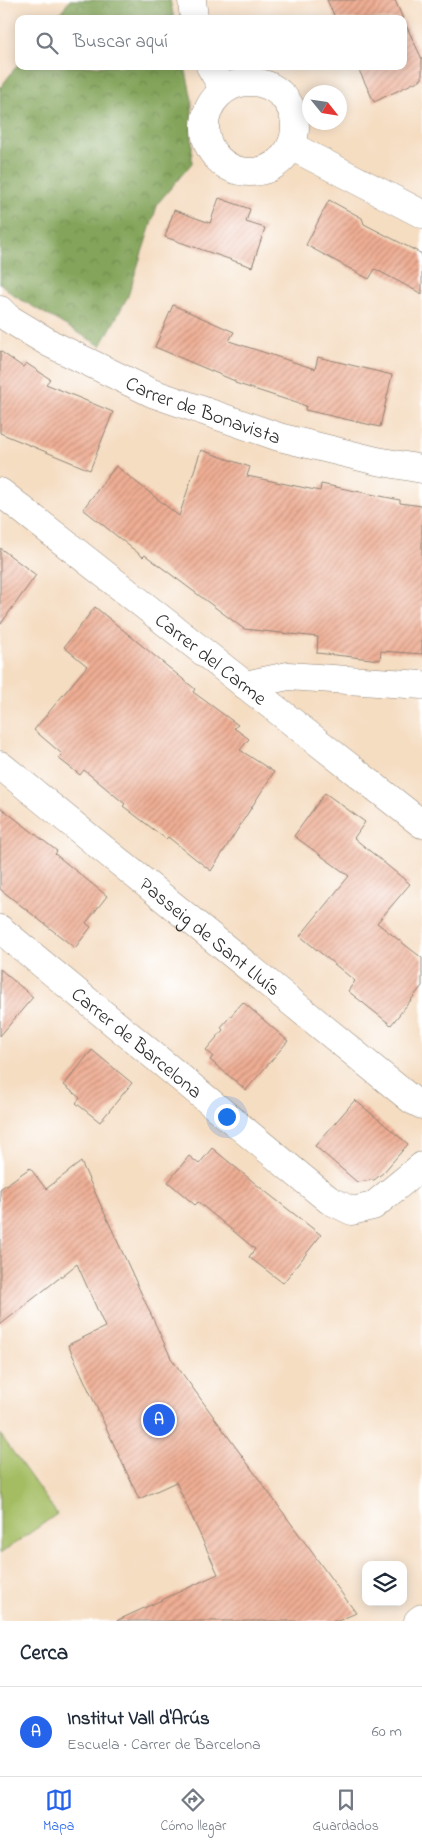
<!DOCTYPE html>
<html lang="es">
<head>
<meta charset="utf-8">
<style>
  body { margin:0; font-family:"Indie Flower",sans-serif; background:#f6f6f7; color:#1f2937 }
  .controls { position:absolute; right:15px; bottom:15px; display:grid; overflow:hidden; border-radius:10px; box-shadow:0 2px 12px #0003 }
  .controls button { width:45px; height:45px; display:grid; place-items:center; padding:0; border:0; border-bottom:1px solid #e0e1e3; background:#fff; color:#1f2937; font:25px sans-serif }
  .compass { position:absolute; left:302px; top:85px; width:45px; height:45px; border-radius:50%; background:#fff; box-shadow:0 2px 12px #0003; rotate:120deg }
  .you { position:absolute; left:226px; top:1116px; width:18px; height:18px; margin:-12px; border:4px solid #fff; border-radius:50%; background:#1a73e8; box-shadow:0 0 0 8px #1a73e833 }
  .badge { display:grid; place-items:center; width:32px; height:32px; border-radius:50%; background:#2563eb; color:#fff; font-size:16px; font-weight:700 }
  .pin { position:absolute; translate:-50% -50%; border:2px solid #fff; box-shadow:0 1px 5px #0006 }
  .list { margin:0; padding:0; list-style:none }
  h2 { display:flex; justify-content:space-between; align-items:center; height:65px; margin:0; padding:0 20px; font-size:21px }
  h2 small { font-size:16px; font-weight:400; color:#747a83 }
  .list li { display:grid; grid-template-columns:32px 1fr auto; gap:15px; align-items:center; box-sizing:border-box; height:90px; padding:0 20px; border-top:1px solid #e0e1e3 }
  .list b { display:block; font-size:19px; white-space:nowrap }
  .list p { margin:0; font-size:16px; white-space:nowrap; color:#747a83 }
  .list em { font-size:16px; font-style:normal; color:#747a83 }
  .icon { flex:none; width:28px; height:28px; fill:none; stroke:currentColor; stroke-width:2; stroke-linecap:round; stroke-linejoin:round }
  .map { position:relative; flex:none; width:422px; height:1621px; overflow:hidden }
  .search { position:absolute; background:#fff; box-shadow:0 2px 12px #0003; left:15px; right:15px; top:15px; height:55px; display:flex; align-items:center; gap:12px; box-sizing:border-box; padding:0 18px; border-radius:10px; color:#747a83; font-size:19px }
  .sheet { height:155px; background:#fff }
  nav { display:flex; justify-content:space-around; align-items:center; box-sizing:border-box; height:70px; border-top:1px solid #e0e1e3; background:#fff; font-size:14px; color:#747a83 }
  nav a { display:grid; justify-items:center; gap:2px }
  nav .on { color:#2563eb }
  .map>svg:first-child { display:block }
  .forest { fill:url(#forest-crowns); stroke:#576842 }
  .pitch { fill:#a4bd64; stroke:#687448 }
  .building { fill:url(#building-hatch) }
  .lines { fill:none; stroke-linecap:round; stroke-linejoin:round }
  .minor-casing { stroke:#908476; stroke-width:29 }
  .minor { stroke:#fff; stroke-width:28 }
  .labels { text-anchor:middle; stroke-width:4.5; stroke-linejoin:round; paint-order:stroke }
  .street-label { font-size:20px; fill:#2b2b2b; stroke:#fff }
</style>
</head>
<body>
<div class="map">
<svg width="422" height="1621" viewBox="0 0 422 1621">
  <defs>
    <pattern id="forest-crowns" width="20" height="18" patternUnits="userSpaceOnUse" patternTransform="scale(1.25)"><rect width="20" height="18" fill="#83a45a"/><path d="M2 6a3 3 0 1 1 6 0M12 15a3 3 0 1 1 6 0" fill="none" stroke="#6b864b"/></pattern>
    <pattern id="building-hatch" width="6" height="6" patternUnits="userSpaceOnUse" patternTransform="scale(1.25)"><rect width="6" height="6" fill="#efae94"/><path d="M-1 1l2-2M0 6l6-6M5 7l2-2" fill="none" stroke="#c28e79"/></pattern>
  </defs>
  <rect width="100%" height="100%" fill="#fff"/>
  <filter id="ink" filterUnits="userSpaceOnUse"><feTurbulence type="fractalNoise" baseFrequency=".02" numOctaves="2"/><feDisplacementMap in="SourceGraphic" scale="10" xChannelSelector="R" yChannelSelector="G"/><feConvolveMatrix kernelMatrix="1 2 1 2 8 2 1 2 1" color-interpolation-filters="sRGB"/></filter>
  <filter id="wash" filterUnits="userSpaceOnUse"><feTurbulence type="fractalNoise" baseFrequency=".0096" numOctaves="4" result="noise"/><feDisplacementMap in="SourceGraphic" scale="20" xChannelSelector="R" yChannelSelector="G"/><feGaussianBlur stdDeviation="1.12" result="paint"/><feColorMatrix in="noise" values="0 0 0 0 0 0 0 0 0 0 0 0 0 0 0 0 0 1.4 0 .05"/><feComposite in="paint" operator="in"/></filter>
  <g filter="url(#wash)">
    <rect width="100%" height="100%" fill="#f5ddc2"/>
    <g class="forest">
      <path d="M70,0h100l4,19h-119z"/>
      <path d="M19,63v3h166l7,34v63l-34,40 -30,93 -27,50 -88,-51 -13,-12v-195z"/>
    </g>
    <path class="pitch" d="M0,1434l57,80 -57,40z"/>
    <g id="blocks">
      <g class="building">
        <path d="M327,0h68l8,19h-67z"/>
        <path d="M403,19l19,40v20l-48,23 -17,-36h46z"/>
        <path d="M219,198l31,11 -4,13 19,6 -13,39 -87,-30 9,-27 36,13z"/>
        <path d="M329,200l33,18 2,6 58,30v40l-47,-25 -6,10 -63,-34z"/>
        <path d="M173,305l61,27 -5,9 86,28 3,-12 74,18 -12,52 -75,-17 1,-4 -71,-23v-2l-80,-34z"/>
        <path d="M0,351l23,16 3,-4 24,16 -4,5 67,28 -23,58 -90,-37z"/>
        <path d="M201,450l49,17 -3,9 73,15 1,-7 79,16v3l22,3v148l-41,-3 -1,9 -63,-7 1,-16 -74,-8 -99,-74 -2,2 -60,-48 33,-43 63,50z"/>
        <path d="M0,548l36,27 -36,50z"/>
        <path d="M95,607l100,82 -2,3 45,33 -4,3 15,11 -9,11 34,22 -63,99 -43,-34 -2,2 -43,-33 2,-2 -41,-34 -4,5 -22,-17 4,-4 -28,-24 53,-64 -23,-19z"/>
        <path d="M325,793l40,29 -11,16 56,46 -33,39 45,35v28l-31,39 -43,-34 7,-10 -55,-45 49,-60 -55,-40z"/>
        <path d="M0,807l57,44 -2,3 52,42 -21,27 5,4 -16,21 -75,-59z"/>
        <path d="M0,969l33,28 -33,39z"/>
        <path d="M243,1002l45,39 -42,49 -36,-30 3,-4 -7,-6 17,-20 -2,-3z"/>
        <path d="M92,1050l40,33 -32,39 -24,-19 4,-5 -16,-13z"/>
        <path d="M355,1100l53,44 -25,29 -9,7 -17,2 -42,-36z"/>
        <path d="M212,1148l45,37 64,50 -38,48 -34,-26 6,-8 -57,-47 -3,3 -27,-23 21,-26 10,8z"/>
        <path d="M81,1162l90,196 185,255 -18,8h-222l102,-47 -42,-92 -37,17 -71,-154 37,-18 -28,-63 -77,61v-136l30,-21 16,21z"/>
      </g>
    </g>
  </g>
  <g filter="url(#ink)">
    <use href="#blocks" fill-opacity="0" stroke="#908476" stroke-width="1"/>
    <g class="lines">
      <g class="minor-casing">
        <g id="minor">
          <path d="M192,0l2,19"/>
          <path d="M210,66l14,24"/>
          <circle cx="250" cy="127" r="45"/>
          <path d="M291,146l131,68"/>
          <path id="s1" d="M0,310l8,8 43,26 101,49 127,44 98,24 45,8"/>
          <path id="s2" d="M0,492l422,332"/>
          <path d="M245,685l43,-9 134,9"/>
          <path id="s3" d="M0,765l412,335 10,5"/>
          <path id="s4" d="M0,929l329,271 23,11 21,-5 49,-40"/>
          <path d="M418,1621l4,-3"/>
        </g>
      </g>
      <use href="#minor" class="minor"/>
    </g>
  </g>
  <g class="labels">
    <g class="street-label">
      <text dy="7" stroke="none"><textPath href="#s1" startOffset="228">Carrer de Bonavista</textPath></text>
      <text dy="7" stroke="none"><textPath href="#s2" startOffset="269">Carrer del Carme</textPath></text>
      <text dy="7" stroke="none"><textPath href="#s3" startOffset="271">Passeig de Sant Lluís</textPath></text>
      <text dy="7" stroke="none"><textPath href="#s4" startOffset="178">Carrer de Barcelona</textPath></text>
    </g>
  </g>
</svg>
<div class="controls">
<button><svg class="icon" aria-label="layers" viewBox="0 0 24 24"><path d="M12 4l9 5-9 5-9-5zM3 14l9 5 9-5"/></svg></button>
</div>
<svg class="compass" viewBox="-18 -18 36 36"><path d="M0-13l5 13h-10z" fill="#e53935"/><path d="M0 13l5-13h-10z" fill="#747a83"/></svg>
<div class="you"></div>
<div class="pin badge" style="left:159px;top:1420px">A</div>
<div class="search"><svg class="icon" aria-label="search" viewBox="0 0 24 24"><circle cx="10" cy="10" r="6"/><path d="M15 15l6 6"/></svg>Buscar aquí</div>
</div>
<section class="sheet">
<h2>Cerca<small></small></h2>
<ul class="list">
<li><span class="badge">A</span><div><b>Institut Vall d'Arús</b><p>Escuela · Carrer de Barcelona</p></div><em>60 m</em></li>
</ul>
</section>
<nav>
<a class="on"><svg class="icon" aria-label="map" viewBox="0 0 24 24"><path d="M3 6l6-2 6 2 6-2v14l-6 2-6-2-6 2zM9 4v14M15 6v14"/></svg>Mapa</a>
<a><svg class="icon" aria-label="directions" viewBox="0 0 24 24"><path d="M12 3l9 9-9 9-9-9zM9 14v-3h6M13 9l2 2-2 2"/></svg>Cómo llegar</a>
<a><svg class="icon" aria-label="saved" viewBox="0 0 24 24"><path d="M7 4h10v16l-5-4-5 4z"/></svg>Guardados</a>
</nav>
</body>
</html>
